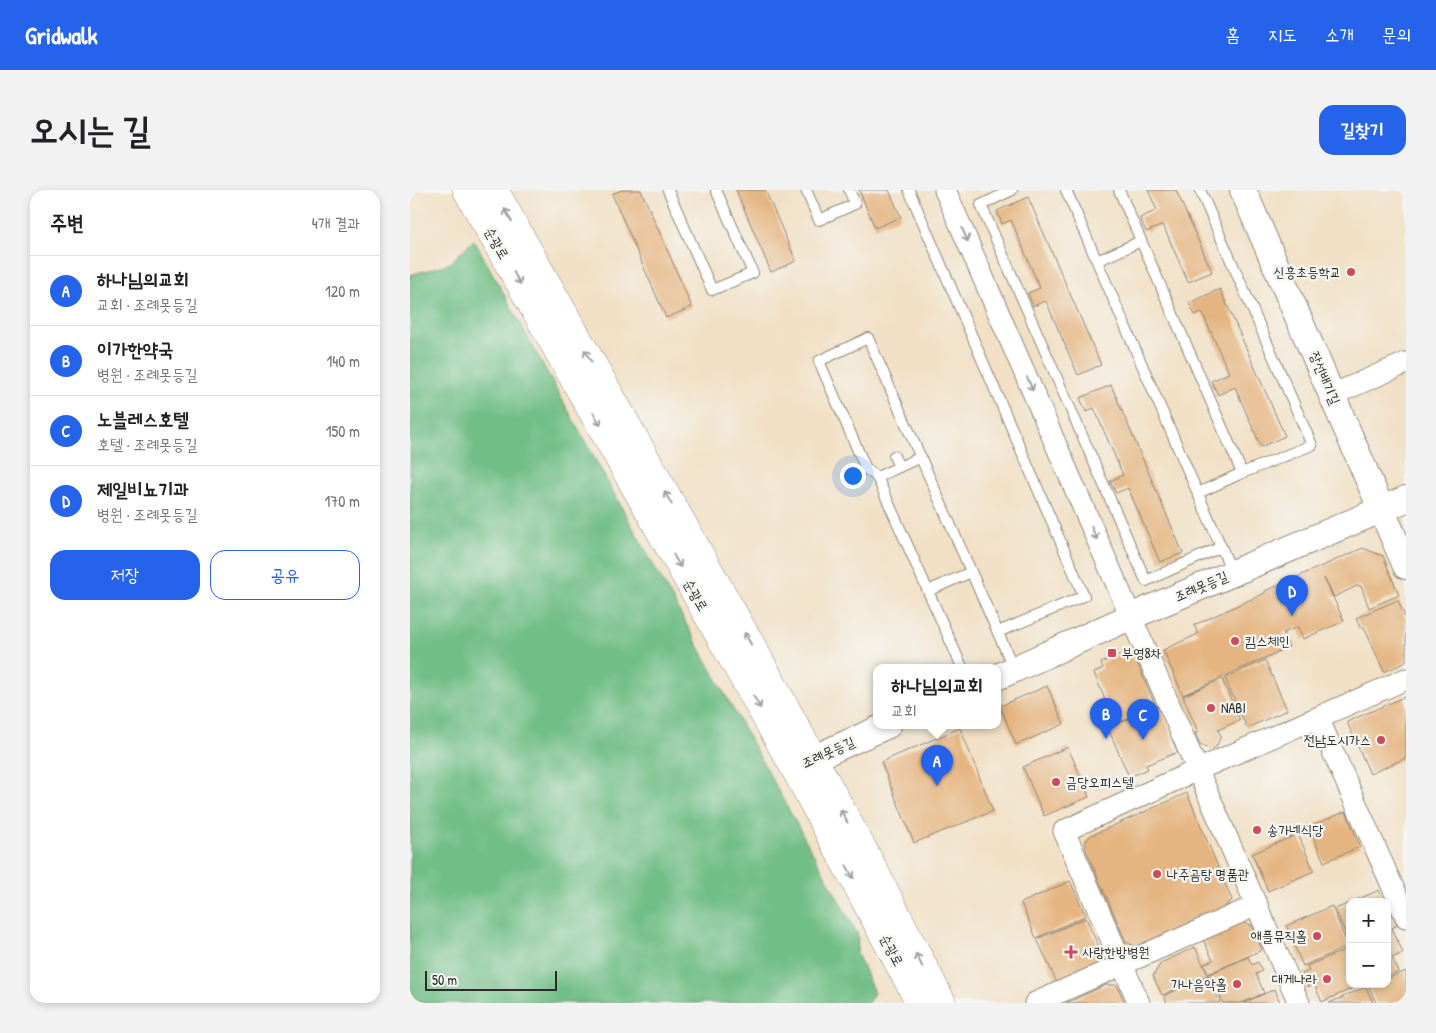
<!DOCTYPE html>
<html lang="ko">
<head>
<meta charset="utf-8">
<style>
  body { margin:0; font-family:"Patrick Hand","Poor Story",sans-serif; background:#f2f2f2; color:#202124 }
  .controls { position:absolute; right:15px; bottom:15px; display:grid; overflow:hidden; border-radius:10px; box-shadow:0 2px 8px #0003 }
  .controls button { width:45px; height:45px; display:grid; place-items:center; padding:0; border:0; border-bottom:1px solid #e0e0e0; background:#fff; color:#202124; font:25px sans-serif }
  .scale { position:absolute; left:15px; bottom:12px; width:132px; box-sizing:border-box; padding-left:5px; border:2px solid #2b2b2b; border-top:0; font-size:14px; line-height:18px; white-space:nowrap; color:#2b2b2b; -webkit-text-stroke:4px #f6f6f2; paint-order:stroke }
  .you { position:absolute; left:442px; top:285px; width:18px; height:18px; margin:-12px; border:4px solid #fff; border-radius:50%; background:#1a73e8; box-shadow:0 0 0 8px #1a73e833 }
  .badge { display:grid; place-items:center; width:32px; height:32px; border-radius:50%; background:#2563eb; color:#fff; font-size:16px; font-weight:700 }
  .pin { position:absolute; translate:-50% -41px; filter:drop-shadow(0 1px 2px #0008) }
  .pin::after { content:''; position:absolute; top:26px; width:18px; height:15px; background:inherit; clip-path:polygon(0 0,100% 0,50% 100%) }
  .popup { position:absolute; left:463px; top:474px; width:128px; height:65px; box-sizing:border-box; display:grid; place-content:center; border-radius:10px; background:#fff; filter:drop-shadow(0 1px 4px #0005); font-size:16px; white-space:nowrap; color:#757577 }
  .popup b { font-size:19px; color:#202124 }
  .popup::after { content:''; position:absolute; left:50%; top:100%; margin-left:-10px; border:10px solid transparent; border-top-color:#fff }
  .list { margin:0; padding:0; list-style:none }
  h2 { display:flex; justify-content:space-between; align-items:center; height:65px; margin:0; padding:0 20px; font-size:21px }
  h2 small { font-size:16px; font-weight:400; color:#757577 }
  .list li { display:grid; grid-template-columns:32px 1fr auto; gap:15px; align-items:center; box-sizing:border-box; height:70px; padding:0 20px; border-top:1px solid #e0e0e0 }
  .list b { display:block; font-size:19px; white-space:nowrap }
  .list p { margin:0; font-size:16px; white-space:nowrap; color:#757577 }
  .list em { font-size:16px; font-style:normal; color:#757577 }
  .actions { display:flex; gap:10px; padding:15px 20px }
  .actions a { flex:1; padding:11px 0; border:1px solid #2563eb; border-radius:15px; text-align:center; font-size:18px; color:#2563eb }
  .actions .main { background:#2563eb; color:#fff }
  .map { position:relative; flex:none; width:996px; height:813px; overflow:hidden; border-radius:15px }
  header { display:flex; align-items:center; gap:30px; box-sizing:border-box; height:70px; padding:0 25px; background:#2563eb; color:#fff }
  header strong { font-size:24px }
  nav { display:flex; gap:28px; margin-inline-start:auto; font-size:18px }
  .intro { display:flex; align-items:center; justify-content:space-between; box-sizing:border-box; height:120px; padding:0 30px }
  h1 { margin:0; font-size:35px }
  .button { padding:12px 22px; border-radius:15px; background:#2563eb; color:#fff; font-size:18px; font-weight:700 }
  main { display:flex; gap:30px; padding:0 30px }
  aside { flex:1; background:#fff; border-radius:15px; box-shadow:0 2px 8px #0003 }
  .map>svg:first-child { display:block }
  .forest { fill:#71be86; stroke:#4e7458 }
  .building { fill:#e5b581 }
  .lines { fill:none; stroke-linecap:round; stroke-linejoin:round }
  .service-casing { stroke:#8e8678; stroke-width:12 }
  .minor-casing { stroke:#8e8678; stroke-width:23 }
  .tertiary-casing { stroke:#8e8678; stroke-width:28 }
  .primary-casing { stroke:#8e8678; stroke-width:29 }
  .service { stroke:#fff; stroke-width:10 }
  .minor { stroke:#fff; stroke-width:21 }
  .tertiary { stroke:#fff; stroke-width:26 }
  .primary { stroke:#fff; stroke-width:28 }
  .oneway { stroke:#a0a0a0 }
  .poi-dot { fill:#d1495b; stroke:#f6f6f2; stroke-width:2 }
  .labels { text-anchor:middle; stroke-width:4.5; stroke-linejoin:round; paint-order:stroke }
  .street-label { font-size:14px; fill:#2b2b2b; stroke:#f6f6f2 }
  .poi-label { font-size:14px; fill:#2b2b2b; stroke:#f6f6f2; text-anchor:start }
</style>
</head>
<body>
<header>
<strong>Gridwalk</strong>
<nav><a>홈</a><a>지도</a><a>소개</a><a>문의</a></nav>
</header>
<div class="intro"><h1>오시는 길</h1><a class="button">길찾기</a></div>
<main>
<aside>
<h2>주변<small>4개 결과</small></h2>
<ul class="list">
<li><span class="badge">A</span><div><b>하나님의교회</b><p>교회 · 조례못등길</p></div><em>120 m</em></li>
<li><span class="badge">B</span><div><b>이가한약국</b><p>병원 · 조례못등길</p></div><em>140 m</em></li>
<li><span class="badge">C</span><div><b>노블레스호텔</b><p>호텔 · 조례못등길</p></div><em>150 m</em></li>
<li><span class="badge">D</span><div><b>제일비뇨기과</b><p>병원 · 조례못등길</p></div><em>170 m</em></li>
</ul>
<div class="actions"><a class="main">저장</a><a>공유</a></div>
</aside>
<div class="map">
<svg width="996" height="813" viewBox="0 0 996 813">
  <rect width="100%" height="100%" fill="#f6f6f2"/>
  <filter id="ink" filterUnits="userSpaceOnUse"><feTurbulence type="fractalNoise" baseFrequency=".02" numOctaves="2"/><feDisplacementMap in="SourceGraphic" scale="10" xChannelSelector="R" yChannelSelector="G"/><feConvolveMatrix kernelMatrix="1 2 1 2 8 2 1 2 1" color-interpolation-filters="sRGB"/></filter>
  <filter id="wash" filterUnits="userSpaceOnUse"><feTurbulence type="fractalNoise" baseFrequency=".0096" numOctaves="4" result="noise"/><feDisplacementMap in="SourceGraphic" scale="20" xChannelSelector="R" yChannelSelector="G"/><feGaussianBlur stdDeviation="1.12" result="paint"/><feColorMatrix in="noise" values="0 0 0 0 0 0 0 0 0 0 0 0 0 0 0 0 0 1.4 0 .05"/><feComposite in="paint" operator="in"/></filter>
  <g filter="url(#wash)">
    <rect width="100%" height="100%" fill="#f1e0c5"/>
    <path class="forest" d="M64,50l384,695 -1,18 17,40 -6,10h-458v-728l39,-11z"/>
    <g id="blocks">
      <g class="building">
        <path d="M212,0h19l51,117 -26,11 -54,-124z"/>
        <path d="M326,0h29l31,71 -25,11z"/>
        <path d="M449,0h30l12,27 -26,11z"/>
        <path d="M738,0h28l36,82 -24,10 -25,-57 -17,7 -6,-14 17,-8z"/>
        <path d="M618,7l73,168 -23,10 -32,-74 -13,5 -5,-13 12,-5 -29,-68 -9,4 -5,-13z"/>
        <path d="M810,99l65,147 -24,11 -26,-60 -17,8 -7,-14 18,-8 -27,-61 -7,3 -6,-12z"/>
        <path d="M701,195l72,168 -23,9 -32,-74 -12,5 -6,-12 13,-6 -29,-67 -8,4 -6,-14z"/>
        <path d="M953,358l20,8 16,39 -30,13 -8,-22h-4l-23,11 -10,-19 20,43 -41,18 -5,-12 -15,6 6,14 -106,48 -20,-45 35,-16 -4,-9 71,-32v-2z"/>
        <path d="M988,410l8,19v43l-22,10 -20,-45 -4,1 -4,-10z"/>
        <path d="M716,462l1,4h4l3,5 2,-1 20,47 -41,17 -21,-51 9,-5 -2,-5z"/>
        <path d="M855,470l22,50 -40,18 -22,-50z"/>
        <path d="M812,489l18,41 -22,10 3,6 -5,11 -4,2 -12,-4 -5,-12 3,-1 -15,-36z"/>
        <path d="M637,496l17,38 -48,21 -16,-39z"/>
        <path d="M994,507l2,7v54l-36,16 -23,-52z"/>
        <path d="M750,516l18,46 -32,13 2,4 -19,8 -21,-49z"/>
        <path d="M550,538l33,83 -79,32 -33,-81z"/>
        <path d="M658,557l21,50 -45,19 -21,-49z"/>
        <path d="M777,603l45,107 -15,14 -79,34 -12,-6 -40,-92 -1,-8 5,-6z"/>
        <path d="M936,621l14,36 -36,15 -15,-35z"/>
        <path d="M888,644l16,37 -46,20 -16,-37z"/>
        <path d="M660,691l16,35 -50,22 -15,-35z"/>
        <path d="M969,700l5,12h-32z"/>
        <path d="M940,713v41l-15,-35z"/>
        <path d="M922,716l16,40 -45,20 -17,-40z"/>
        <path d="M977,719l3,7h4l4,6 -2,4 -4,2 11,25 -11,5 7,14 -12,5z"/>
        <path d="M676,728l18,41 -7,3 2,5 -41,18 -21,-46z"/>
        <path d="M827,731l14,4 11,25 -54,24 -4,-10 9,-4 -11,-23z"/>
        <path d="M785,757l13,28 -46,20 -9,-19 8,-13z"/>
        <path d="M939,758l1,36h12l-40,18 -8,-18 -6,3 -6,-13 7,-3 -2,-5z"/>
        <path d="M838,767l4,8 6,-3 4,9 -6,3 8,19 -22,10h-19l-13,-29z"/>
        <path d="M996,781v32h-30l-7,-16 6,-3h12v-5z"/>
        <path d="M798,785l12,28h-53l-3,-7z"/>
        <path d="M696,795h11l8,18h-59z"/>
        <path d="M956,797l7,16h-44z"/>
        <path d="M865,799l5,14h-36z"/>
      </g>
    </g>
  </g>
  <g filter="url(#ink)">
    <use href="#blocks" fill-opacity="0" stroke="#8e8678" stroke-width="1"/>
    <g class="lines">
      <g class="service-casing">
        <g id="service">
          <path d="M258,0l44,100 41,-17 -37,-83"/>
          <path d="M396,0l13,30 36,-16 -6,-14"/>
          <path d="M499,0l175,406 -86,36"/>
          <path d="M602,0l-31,15 165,376 75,-34"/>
          <path d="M656,0l166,382"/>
          <path d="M709,0l123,283 -44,20"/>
          <path d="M790,0l112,255 -70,28"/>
          <path d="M687,71l44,-20"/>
          <path d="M484,266l5,11"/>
          <path d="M467,287l44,-20"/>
          <path d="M518,401l43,-19"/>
          <path d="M552,477l-85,-190 -11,-8 -47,-108 49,-23 146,331"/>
        </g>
      </g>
      <g class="minor-casing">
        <g id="minor">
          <path d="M535,0l354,813"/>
          <path d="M922,205l74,-32"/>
          <path d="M908,528l88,199"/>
          <path d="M625,813l222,-98"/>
          <path d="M729,813l-75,-172 133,-61 209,-91"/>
        </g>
      </g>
      <g class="tertiary-casing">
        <g id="tertiary">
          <path d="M833,0l163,376"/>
          <path d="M587,487l133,-60 276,-118"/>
          <path d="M384,577l94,-42"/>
        </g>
      </g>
      <g class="primary-casing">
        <g id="primary">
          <path d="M57,0l327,577 126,236"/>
          <path d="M84,0l257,455 116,212 75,146"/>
        </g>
      </g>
      <use href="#service" class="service"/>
      <use href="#minor" class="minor"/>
      <use href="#tertiary" class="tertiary"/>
      <use href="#primary" class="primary"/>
    </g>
    <defs><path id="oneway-shaft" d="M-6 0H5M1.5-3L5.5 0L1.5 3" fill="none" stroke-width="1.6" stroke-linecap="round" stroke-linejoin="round" transform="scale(1.25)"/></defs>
    <g class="oneway">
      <use href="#oneway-shaft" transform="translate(98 25) rotate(-120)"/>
      <use href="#oneway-shaft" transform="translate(555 45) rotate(66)"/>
      <use href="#oneway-shaft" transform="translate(107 88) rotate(60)"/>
      <use href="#oneway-shaft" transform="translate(178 166) rotate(-120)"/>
      <use href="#oneway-shaft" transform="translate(620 194) rotate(67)"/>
      <use href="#oneway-shaft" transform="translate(187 229) rotate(60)"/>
      <use href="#oneway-shaft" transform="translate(258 308) rotate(-120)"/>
      <use href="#oneway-shaft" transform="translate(684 343) rotate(67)"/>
      <use href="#oneway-shaft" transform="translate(267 371) rotate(60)"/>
      <use href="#oneway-shaft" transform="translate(338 449) rotate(-119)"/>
      <use href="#oneway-shaft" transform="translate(347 512) rotate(60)"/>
      <use href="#oneway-shaft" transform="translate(434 626) rotate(-118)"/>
      <use href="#oneway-shaft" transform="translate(440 682) rotate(62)"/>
      <use href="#oneway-shaft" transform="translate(509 770) rotate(-117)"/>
    </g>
  </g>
  <g class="poi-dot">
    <circle cx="941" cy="82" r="5"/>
    <circle cx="825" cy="451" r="5"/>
    <rect x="697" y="458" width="10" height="10" rx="2.5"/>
    <circle cx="801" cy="518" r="5"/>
    <circle cx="971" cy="550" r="5"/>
    <circle cx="646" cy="592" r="5"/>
    <circle cx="847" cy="640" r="5"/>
    <circle cx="747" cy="684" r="5"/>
    <circle cx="907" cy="746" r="5"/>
    <path d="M658.5 754.5h5v5h5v5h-5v5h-5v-5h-5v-5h5z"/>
    <circle cx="917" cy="789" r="5"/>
    <circle cx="827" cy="794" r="5"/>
  </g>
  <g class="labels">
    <g class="street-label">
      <text transform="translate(87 53) rotate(60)" y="5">순광로</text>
      <text transform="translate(915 188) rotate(67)" y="5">장선배기길</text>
      <text transform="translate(791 396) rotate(-23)" y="5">조례못등길</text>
      <text transform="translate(286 405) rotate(60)" y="5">순광로</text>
      <text transform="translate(418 562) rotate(-24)" y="5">조례못등길</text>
      <text transform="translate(482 760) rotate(62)" y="5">순광로</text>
    </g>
    <g class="poi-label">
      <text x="931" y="87" text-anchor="end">신흥초등학교</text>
      <text x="835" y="456">킴스체인</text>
      <text x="712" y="468">부영8차</text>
      <text x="811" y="523">NABI</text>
      <text x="961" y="555" text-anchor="end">전남도시가스</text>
      <text x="656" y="597">금당오피스텔</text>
      <text x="857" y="645">송가네식당</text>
      <text x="757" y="689">나주곰탕 명품관</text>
      <text x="897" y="751" text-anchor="end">애플뮤직홀</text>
      <text x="672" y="767">사랑한방병원</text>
      <text x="907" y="794" text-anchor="end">대게나라</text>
      <text x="817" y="799" text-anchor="end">가나음악홀</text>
    </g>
  </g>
</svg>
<div class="controls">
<button>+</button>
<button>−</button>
</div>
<div class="scale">50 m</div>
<div class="you"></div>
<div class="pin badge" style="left:527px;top:596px">A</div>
<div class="popup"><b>하나님의교회</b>교회</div>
<div class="pin badge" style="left:696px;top:549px">B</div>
<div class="pin badge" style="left:733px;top:550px">C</div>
<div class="pin badge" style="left:882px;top:426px">D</div>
</div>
</main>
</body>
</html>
